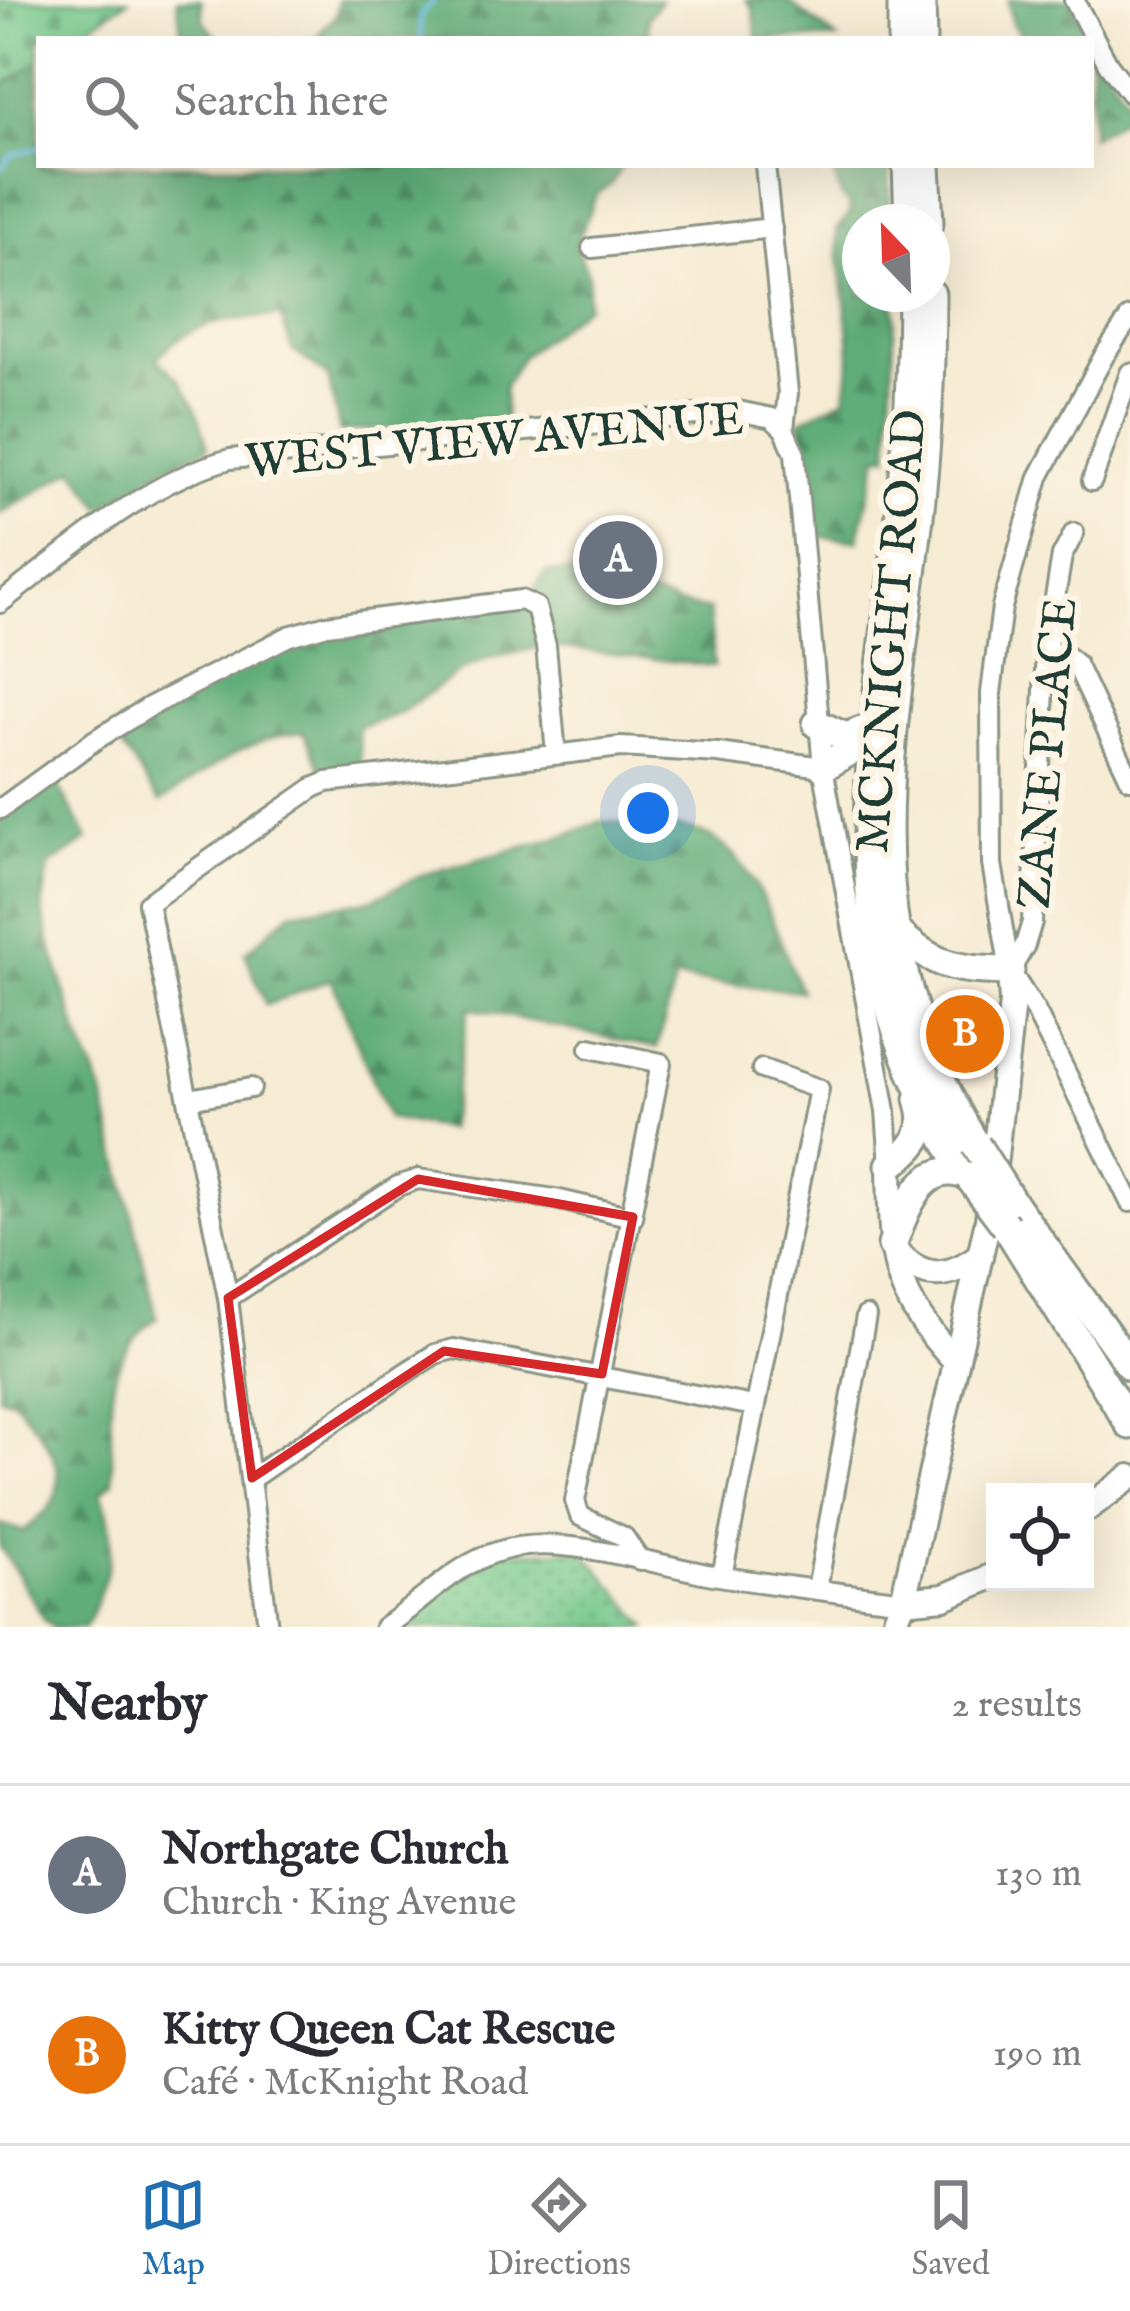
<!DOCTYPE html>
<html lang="en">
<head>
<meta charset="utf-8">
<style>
  body { margin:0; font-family:"IM FELL English",serif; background:#f2f2f3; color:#2b2b33 }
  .controls { position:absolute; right:36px; bottom:36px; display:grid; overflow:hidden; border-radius:0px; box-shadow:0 12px 48px #0002 }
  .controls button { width:108px; height:108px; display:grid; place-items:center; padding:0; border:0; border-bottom:3px solid #e1e1e2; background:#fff; color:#2b2b33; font:60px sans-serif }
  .compass { position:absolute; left:842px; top:204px; width:108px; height:108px; border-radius:50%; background:#fff; box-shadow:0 12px 48px #0002; rotate:337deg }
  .you { position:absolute; left:648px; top:813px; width:42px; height:42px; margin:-30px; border:9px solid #fff; border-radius:50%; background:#1a73e8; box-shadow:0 0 0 18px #1a73e833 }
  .badge { display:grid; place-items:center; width:78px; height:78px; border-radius:50%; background:#1f6fb2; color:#fff; font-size:39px; font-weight:700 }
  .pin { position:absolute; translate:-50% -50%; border:6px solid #fff; box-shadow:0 3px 12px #0006 }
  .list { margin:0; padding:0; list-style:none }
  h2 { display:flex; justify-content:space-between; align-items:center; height:156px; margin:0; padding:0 48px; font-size:51px }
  h2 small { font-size:39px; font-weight:400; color:#7c7c81 }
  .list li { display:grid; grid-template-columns:78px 1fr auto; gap:36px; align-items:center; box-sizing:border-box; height:180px; padding:0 48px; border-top:3px solid #e1e1e2 }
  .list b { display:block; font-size:45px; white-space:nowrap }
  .list p { margin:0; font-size:39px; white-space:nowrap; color:#7c7c81 }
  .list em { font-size:39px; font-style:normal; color:#7c7c81 }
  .icon { flex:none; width:66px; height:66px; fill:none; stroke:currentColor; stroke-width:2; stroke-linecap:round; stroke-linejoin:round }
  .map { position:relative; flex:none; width:1130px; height:1627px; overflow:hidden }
  .search { position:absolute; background:#fff; box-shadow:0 12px 48px #0002; left:36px; right:36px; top:36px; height:132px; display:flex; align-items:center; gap:30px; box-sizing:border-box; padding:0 42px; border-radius:0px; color:#7c7c81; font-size:45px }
  .sheet { height:516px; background:#fff }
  nav { display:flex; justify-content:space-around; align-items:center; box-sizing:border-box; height:168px; border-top:3px solid #e1e1e2; background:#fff; font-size:33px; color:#7c7c81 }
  nav a { display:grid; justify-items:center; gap:6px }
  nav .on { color:#1f6fb2 }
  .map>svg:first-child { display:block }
  .grass { fill:url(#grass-dots); stroke:#4a8360; stroke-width:3 }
  .forest { fill:url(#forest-firs); stroke:#407556; stroke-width:3 }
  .cemetery { fill:url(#cemetery-stones); stroke:#4a8360; stroke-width:3 }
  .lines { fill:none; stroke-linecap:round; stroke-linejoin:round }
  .stream { stroke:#6abfe6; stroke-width:4.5 }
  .minor-casing { stroke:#8a9484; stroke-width:24 }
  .major-casing { stroke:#8a9484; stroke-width:30 }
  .highway-casing { stroke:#8a9484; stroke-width:33 }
  .minor { stroke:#fff; stroke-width:18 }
  .major { stroke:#fff; stroke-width:24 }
  .highway { stroke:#fff; stroke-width:27 }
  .highway-bridge-casing { stroke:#8a9484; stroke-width:33; stroke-linecap:butt }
  .highway-bridge { stroke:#fff; stroke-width:27 }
  .marked { fill:none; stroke:#d62828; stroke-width:9; stroke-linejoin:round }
  .labels { text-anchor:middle; stroke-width:12; stroke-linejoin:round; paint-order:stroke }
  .street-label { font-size:48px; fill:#1f3d34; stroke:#fcf5e5 }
</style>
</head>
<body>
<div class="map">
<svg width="1130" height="1627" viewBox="0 0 1130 1627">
  <defs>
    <pattern id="grass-dots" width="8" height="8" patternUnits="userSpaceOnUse" patternTransform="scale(3)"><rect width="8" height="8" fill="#75c98c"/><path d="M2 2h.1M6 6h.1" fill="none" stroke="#5fa473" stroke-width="1.8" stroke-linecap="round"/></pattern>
    <pattern id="forest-firs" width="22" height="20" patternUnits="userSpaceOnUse" patternTransform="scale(3)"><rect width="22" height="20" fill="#60ad78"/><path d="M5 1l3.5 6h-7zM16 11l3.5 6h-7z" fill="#4f8e63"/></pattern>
    <pattern id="cemetery-stones" width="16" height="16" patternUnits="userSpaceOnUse" patternTransform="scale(3)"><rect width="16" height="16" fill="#75c98c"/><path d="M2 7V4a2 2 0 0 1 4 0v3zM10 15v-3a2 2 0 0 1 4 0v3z" fill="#5fa473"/></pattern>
  </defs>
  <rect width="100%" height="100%" fill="#fcf5e5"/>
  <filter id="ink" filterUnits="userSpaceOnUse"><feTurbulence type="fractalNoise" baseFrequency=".00833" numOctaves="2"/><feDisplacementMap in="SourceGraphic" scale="24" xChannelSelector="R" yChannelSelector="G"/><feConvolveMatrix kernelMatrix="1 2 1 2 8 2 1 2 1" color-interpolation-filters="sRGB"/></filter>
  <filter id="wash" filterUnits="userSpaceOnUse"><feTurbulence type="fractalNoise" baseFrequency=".004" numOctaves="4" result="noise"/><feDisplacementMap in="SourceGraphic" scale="48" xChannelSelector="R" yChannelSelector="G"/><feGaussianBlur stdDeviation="2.7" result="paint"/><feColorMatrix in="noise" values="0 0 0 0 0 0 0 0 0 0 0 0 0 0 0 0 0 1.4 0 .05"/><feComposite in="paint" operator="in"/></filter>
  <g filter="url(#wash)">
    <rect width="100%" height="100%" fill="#f6ebd3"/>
    <path class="grass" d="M582,1550l66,77h-264l110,-75z"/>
    <g class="forest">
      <path d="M177,0h24l2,20 15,19h-36z"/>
      <path d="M338,0h323l-13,18 1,21h-335l22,-24z"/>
      <path d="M746,0h41l50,39h-80l-4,-31z"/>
      <path d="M1008,0h65l15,39h-64l-12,-16z"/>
      <path d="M1091,44l39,60v10l-39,23z"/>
      <path d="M39,61v104h584l-12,19 -15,11 -20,51 12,28 -1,31 -64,50 -19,32 1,31 -165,14 -12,-56 -36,-26 -12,-34c-46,3 -92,4 -123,43l22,20 17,29 12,39 -45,21 -61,40 -28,-39 -74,45v-427z"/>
      <path d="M831,165h58l2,57h-31v72h34l1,20 -6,141h-10l-21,85 -45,-4 -13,-115 45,-23c14,-53 -7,-115 -8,-170l12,-13 1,-10 -9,-9z"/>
      <path d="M545,572h45l87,32 32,6 5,56 -168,-20 -56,12 -26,11 -66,45 -40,14 4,51 -35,3 -23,-50c-55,3 -99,41 -144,70l-49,-72 178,-94 238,-35z"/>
      <path d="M51,773l37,66 -39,27 -7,42 11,46 26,82 23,55 55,227c-60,41 -45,100 -44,165l-12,10c21,49 6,88 -16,134h-31l-9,-7 -45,-74v-22l24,7c8,-8 23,-18 28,-28 21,-39 -17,-76 -39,-104l-13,-2v-588z"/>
      <path d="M600,821c32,4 75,1 104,13 55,23 74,107 97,157l-126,-12 -18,69 -188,-40 -21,121 -60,-11 -57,-139 -65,26 -21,-52 46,-41 80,-12 51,-25 145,-40z"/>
    </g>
    <path class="cemetery" d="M0,0h128l-57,39h-32v22l-39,26z"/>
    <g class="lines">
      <g class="stream">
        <path d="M421,39l-1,-24 15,-15"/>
        <path d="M0,169l12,-14 27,-8"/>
      </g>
    </g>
  </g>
  <g filter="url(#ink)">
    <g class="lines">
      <g class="minor-casing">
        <g id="minor">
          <path d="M1074,0l34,64 22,29"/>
          <path d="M765,165l23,228 -4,36"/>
          <path d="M592,248l180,-20"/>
          <path d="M1130,317l-26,39 -65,121 -37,130 -11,86 1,171 18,107 26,41 94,190"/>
          <path d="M1092,481l38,-108"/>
          <path d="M0,603c69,-53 144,-121 230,-144l508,-48 34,7 12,11 11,25 28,313 63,344 4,54"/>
          <path d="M1046,651l19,4 11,9 54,115"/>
          <path d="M0,809l95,-69 56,-34 138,-70 38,-11 194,-25 15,7 10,39 10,108"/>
          <path d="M1010,971l15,-26 7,-23 14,-271 16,-95 12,-23"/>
          <path d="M590,1048l71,15 -86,438 5,15 44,21 16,24"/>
          <path d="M189,1099l62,-11"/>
          <path d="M228,1298l170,-112 20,-7 137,20 78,18"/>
          <path d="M252,1478l156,-107 27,-17 19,-5 300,57"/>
          <path d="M722,1576l97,-487 -57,-20"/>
          <path d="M817,1589l49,-273"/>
          <path d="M268,1627l-40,-329 -80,-395 165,-115 14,-6 294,-35 97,6 105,14"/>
          <path d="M384,1627c39,-25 71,-63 116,-76 63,-19 155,15 219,25 61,10 123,17 184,25"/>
        </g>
      </g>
      <g class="major-casing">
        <g id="major">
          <path d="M890,1165c2,94 -1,125 66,197"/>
          <path d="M893,1247c27,34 55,33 87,8"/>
          <path d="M1085,1510l45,-33"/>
          <path d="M903,1601l41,-4 51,-22"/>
          <path d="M893,1627l10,-26 85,-381 24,-218 -2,-31"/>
        </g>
      </g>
      <g class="highway-casing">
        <g id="highway">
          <path d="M902,0v39"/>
          <path d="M921,0l1,39"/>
          <path d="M907,165l2,57"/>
          <path d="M926,165l3,57"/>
          <path d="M912,294c0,83 -5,164 -15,246 -29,238 -71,421 72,637"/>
          <path d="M931,294c0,86 -5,171 -16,256 -28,224 -63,389 61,595"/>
          <path d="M817,724l29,13 26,-10"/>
          <path d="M823,767l34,-20 15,-20"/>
          <path d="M892,927c40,40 64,43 118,44"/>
          <path d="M890,1165c26,-18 40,-34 29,-66"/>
          <path d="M1011,1200l119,166"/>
          <path d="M1006,1226l124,199"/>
          <path d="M892,1245c13,-33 30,-90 77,-68"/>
        </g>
      </g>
      <use href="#minor" class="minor"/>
      <use href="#major" class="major"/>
      <use href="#highway" class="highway"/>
      <g class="highway-bridge-casing">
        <g id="highway-bridge">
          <path d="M976,1145l35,55"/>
          <path d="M969,1177l37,49"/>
        </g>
      </g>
      <use href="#highway-bridge" class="highway-bridge"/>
    </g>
  </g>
  <path class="marked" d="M418,1179l215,38 -31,157 -158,-23 -192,127 -24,-180z"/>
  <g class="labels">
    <g class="street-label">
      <text transform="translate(494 438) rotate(-5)" y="17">WEST VIEW AVENUE</text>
      <text transform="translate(889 631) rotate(-85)" y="17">MCKNIGHT ROAD</text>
      <text transform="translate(1045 753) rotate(-85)" y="17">ZANE PLACE</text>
    </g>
  </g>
</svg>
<div class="controls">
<button><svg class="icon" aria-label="locate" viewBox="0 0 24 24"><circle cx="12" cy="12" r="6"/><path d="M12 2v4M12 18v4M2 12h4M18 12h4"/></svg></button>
</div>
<svg class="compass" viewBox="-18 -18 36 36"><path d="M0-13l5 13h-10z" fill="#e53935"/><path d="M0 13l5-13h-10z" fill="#7c7c81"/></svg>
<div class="you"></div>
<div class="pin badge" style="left:618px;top:560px;background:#6b7280">A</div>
<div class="pin badge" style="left:965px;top:1034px;background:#e8710a">B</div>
<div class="search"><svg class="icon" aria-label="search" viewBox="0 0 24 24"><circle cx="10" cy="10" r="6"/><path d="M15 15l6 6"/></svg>Search here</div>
</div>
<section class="sheet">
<h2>Nearby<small>2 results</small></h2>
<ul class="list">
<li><span class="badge" style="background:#6b7280">A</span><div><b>Northgate Church</b><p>Church · King Avenue</p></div><em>130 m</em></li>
<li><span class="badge" style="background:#e8710a">B</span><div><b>Kitty Queen Cat Rescue</b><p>Café · McKnight Road</p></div><em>190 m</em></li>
</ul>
</section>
<nav>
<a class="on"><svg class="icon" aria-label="map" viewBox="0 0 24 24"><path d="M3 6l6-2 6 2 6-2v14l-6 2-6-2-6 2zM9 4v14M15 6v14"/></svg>Map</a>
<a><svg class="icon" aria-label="directions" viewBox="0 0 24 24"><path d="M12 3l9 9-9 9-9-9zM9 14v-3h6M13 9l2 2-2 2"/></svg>Directions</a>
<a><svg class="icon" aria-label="saved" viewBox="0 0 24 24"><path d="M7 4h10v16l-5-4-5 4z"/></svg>Saved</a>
</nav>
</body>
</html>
